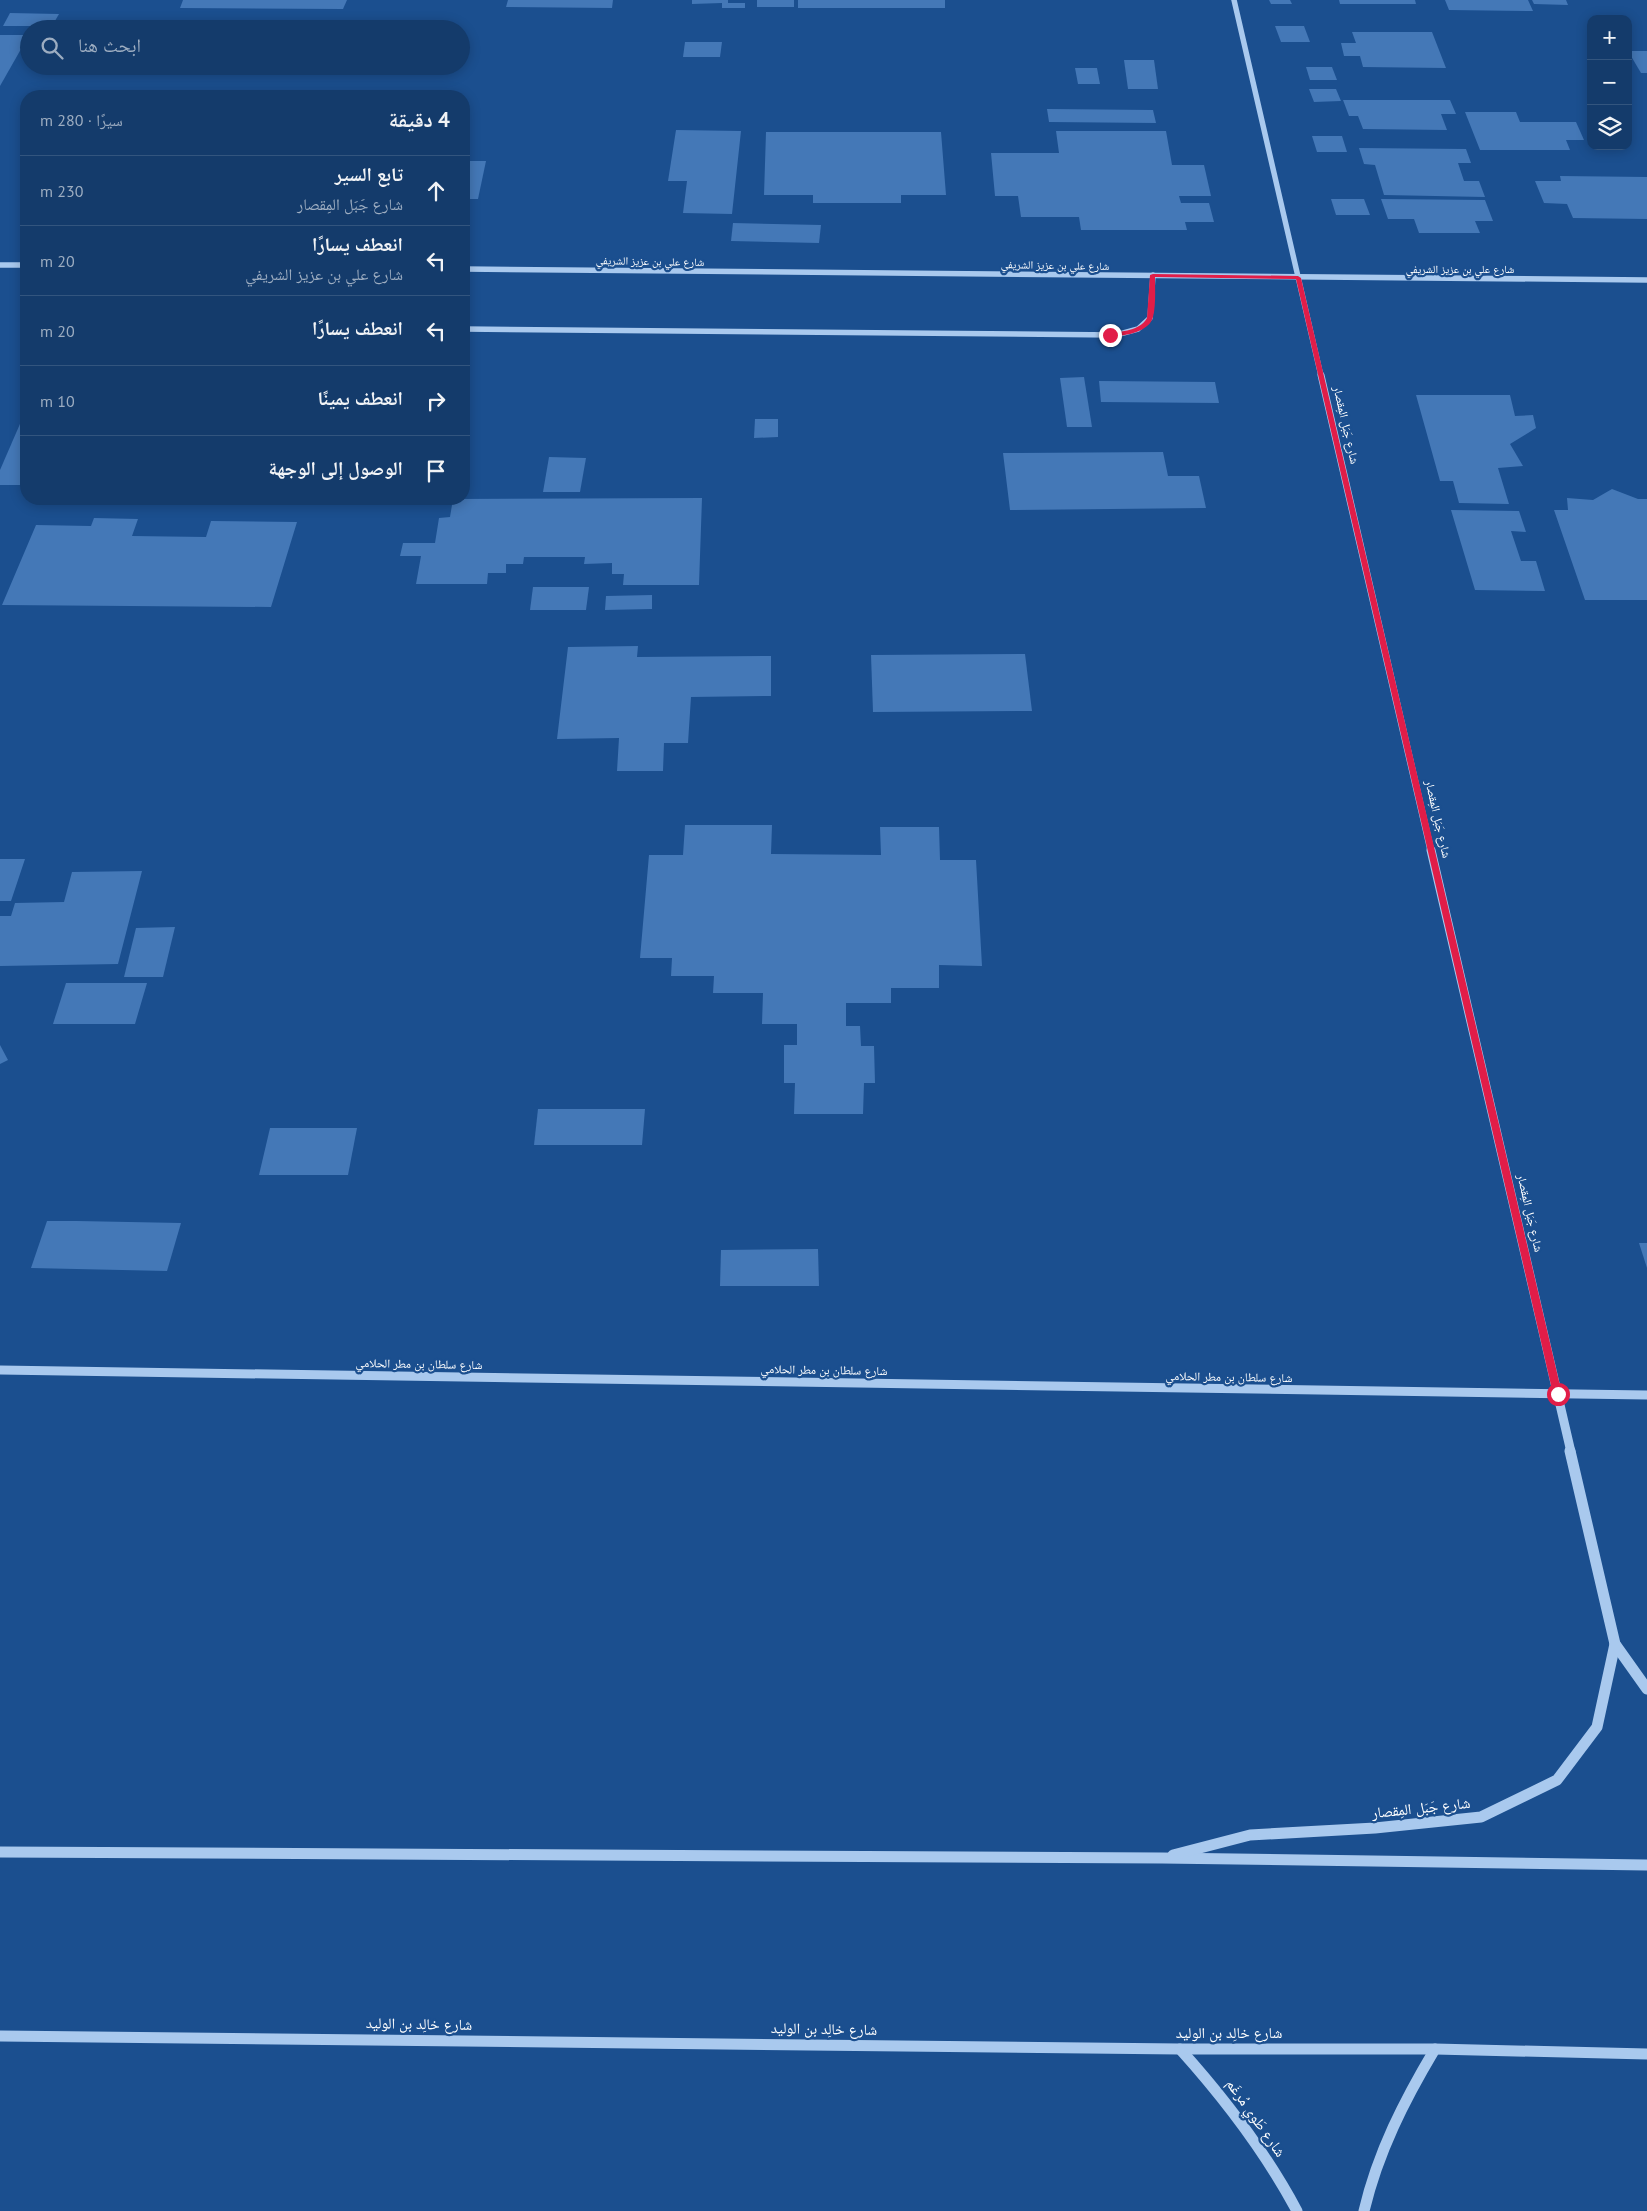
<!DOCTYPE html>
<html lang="ar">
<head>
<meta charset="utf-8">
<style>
  body { margin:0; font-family:"PT Sans","Noto Naskh Arabic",sans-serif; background:#214673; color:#f1f3f6; direction:rtl }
  .controls { position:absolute; right:15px; top:15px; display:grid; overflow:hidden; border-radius:10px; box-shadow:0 2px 12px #0003 }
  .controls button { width:45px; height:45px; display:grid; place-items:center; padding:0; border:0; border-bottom:1px solid #33557e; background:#143b6b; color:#f1f3f6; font:25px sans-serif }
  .stop { position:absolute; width:15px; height:15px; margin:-11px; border:4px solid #e11d48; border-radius:50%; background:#fff }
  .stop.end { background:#e11d48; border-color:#fff; box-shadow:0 1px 5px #0008 }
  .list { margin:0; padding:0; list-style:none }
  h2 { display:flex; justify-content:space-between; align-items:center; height:65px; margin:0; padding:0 20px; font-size:21px }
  h2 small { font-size:16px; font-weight:400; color:#9dadc1 }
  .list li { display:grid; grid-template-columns:32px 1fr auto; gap:15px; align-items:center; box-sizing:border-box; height:70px; padding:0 20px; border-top:1px solid #33557e }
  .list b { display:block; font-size:19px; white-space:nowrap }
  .list p { margin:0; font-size:16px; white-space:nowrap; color:#9dadc1 }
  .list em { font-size:16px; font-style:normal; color:#9dadc1 }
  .icon { flex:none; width:28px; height:28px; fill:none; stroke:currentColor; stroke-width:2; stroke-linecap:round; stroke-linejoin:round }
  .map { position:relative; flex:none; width:1647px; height:2211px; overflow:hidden; direction:ltr }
  .search { position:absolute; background:#143b6b; box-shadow:0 2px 12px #0003; left:20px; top:20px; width:450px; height:55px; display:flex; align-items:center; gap:12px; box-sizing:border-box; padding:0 18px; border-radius:28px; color:#9dadc1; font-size:19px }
  .panel { position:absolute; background:#143b6b; box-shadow:0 2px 12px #0003; left:20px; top:90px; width:450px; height:415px; border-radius:20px; direction:rtl }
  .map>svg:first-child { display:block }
  .building { fill:#4478b7 }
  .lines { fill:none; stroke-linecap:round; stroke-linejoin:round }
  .minor-far3 { stroke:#a9c9ee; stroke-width:5.5 }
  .minor-far2 { stroke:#a9c9ee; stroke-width:7 }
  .minor-far1 { stroke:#a9c9ee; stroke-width:9 }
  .minor { stroke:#a9c9ee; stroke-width:11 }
  .route { fill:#e11d48 }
  .labels { text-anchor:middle; stroke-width:4.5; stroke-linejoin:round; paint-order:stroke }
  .far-street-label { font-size:11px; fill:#fff; stroke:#1b4f8f }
  .street-label { font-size:12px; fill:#fff; stroke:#1b4f8f }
  .near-street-label { font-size:15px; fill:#fff; stroke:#1b4f8f }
</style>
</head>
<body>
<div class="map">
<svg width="1647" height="2211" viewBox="0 0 1647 2211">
  <rect width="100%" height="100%" fill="#1b4f8f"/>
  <g class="building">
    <path d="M183,0h164l-4,9 -163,-1z"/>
    <path d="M508,0h105l-1,8 -106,-1z"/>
    <path d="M692,0h36v3h17v5h-23v-5l-30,1z"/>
    <rect x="757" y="0" width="37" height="7"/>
    <rect x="798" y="0" width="147" height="8"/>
    <path d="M1269,0h21l2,4h-21z"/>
    <path d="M1339,0h76l1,4h-76z"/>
    <path d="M1445,0h83l5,11 -84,-1z"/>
    <path d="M1532,0h34l2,5 -34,-1z"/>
    <path d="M10,13l49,1 -7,12h-49z"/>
    <path d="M1275,26h29l6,16h-29z"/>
    <path d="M1352,32h80l14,36 -83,-1 -3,-11h-16l-3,-13h15z"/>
    <path d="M0,35h29l-29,51z"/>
    <path d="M685,42h37l-2,15h-37z"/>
    <path d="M1628,51h19v22h-6z"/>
    <path d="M1124,60h30l4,29h-30z"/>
    <path d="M1306,67h26l5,13h-27z"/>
    <path d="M1075,68h22l3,16h-22z"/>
    <path d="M1309,89h27l5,12 -27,1z"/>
    <path d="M1343,100h107l6,14h-15l6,16 -84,-1 -5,-13h-9z"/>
    <path d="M1047,109l106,1 3,13 -107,-1z"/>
    <path d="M1465,112h51l4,10h56l8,18h-18l4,10h-90z"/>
    <path d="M676,130l65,1 -9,83 -49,-1 4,-32h-19z"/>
    <path d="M1056,131h110l6,34h32l7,31h-32l2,7h28l5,19h-29l2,8h-106l-2,-13h-58l-3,-21h-23l-4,-43h68z"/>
    <path d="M766,132h175l5,63h-45v8h-88v-8h-49z"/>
    <path d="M1312,136h30l5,16h-30z"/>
    <path d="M1359,148l107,1 5,14h-13l6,18h15l6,16 -101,-2 -9,-30 -11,-1z"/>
    <path d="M464,161h22l-8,38h-14z"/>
    <path d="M1560,176l87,1v42l-74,-1 -6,-14 -23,-1 -9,-22h26z"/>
    <path d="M1331,199h33l6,16h-34z"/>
    <path d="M1381,199l104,1 8,21h-18l5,12h-61l-5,-14h-26z"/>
    <path d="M733,223l88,2 -2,18 -88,-2z"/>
    <path d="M1084,377l8,50h-25l-7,-49z"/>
    <path d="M1099,381l116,1 4,21 -118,-1z"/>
    <path d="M1416,395h94l5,21 18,-1 3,13 -26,16 13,22 -25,2 11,36 -50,-1 -6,-22h-13z"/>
    <path d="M23,417h3v68h-26v-15z"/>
    <path d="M755,419h23v18l-24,1z"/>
    <path d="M1163,452l5,24h31l7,32 -196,2 -7,-57z"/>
    <path d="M549,457l37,1 -6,34h-37z"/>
    <path d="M1612,489l26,10h9v101h-62l-31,-90h14l-1,-12 26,2z"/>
    <path d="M702,498l-3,87h-76l1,-11h-12v-11l-28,1 1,-7h-61l-1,7h-17v9h-18l-1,11h-71l5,-28h-21l3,-13h32l4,-25 11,-1 3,-18z"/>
    <path d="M1451,510l68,1 7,21 -15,-1 10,30h15l9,30 -70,-1z"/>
    <path d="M94,518l44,1 -6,17 74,1 5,-16 86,1 -26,85 -269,-2 34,-80 55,1z"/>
    <path d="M533,587h56l-3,23h-56z"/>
    <path d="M652,595v14l-47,1 1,-14z"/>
    <path d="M638,646l-1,11 134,-1v40l-80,1 -3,46h-24l-1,28h-46l2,-33 -62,1 11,-92z"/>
    <path d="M1025,654l7,57 -159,1 -2,-57z"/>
    <path d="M685,825h87l-1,29 110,1 -1,-28h59l1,33h36l6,106 -43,-1v23h-48v15h-45v23h14l1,20h13l1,37h-11l-1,31h-69l1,-31h-11v-38h13v-21h-35l1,-31h-50l1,-17h-43l1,-18h-32l9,-103h34z"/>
    <path d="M0,859h25l-14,42h-11z"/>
    <path d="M142,871l-24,93 -118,2v-50h11l4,-13 49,-1 8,-30z"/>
    <path d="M175,927l-12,50h-39l12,-49z"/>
    <path d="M66,983h81l-12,41h-82z"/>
    <path d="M0,1045l8,15 -8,4z"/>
    <path d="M538,1109h107l-3,36h-108z"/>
    <path d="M270,1128h87l-9,47h-89z"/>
    <path d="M47,1221h30l104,2 -14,48 -136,-3z"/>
    <path d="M1639,1243h8v25z"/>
    <path d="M818,1249l1,37h-99l1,-36z"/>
  </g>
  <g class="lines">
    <g class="minor-far3">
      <path d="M1234,0l87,376"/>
      <path d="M0,265h26"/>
      <path d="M464,269l1183,11"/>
      <path d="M464,329l652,6 22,-6 12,-11 3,-43"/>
    </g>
    <path class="minor-far2" d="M1321,375l110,476"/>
    <g class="minor-far1">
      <path d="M1431,850l140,602"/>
      <path d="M0,1370l1647,25"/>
    </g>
    <g class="minor">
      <path d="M1570,1451l45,193 32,45"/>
      <path d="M0,1852l1162,6 485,7"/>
      <path d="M1173,1855l77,-20 125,-7 106,-11 76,-37 40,-53 18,-83"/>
      <path d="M0,2036l1180,13h255l212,5"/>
      <path d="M1180,2049c45,50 85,102 117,162"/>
      <path d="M1364,2211c14,-59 40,-110 71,-162"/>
    </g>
  </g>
  <path class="route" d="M1153,274l145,2 3,2 261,1116 -1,3 -3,1 -5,-4 -257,-1115 -141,-2c0,13 1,28 -2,40 -4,16 -32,20 -45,19v-2c14,-3 32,-3 39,-16l3,-43z"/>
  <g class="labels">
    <g class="far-street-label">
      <text transform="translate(650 261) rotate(1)" y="4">شارع علي بن عزيز الشريفي</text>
      <text transform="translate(1055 265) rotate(1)" y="4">شارع علي بن عزيز الشريفي</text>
      <text x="1460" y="273">شارع علي بن عزيز الشريفي</text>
    </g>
    <g class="street-label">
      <text transform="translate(1346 425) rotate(77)" y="4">شارع جَبَل المِقصار</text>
      <text transform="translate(1438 819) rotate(77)" y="4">شارع جَبَل المِقصار</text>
      <text transform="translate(1530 1213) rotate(77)" y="4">شارع جَبَل المِقصار</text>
      <text transform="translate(419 1364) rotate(1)" y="4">شارع سلطان بن مطر الحلامي</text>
      <text transform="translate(824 1370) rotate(1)" y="4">شارع سلطان بن مطر الحلامي</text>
      <text transform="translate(1229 1377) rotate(1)" y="4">شارع سلطان بن مطر الحلامي</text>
    </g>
    <g class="near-street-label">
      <text transform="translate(1421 1808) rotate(-6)" y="5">شارع جَبَل المِقصار</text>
      <text transform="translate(419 2024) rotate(1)" y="5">شارع خالِد بن الوليد</text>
      <text transform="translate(824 2029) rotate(1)" y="5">شارع خالِد بن الوليد</text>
      <text x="1229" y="2038">شارع خالِد بن الوليد</text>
      <text transform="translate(1256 2118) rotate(55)" y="5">شارع طَوي مُرغَم</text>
    </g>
  </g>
</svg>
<div class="controls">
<button>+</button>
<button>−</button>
<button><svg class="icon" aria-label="layers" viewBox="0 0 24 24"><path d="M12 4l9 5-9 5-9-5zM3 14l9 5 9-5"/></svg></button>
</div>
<div class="stop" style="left:1558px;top:1394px"></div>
<div class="stop end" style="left:1110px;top:335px"></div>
<div class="search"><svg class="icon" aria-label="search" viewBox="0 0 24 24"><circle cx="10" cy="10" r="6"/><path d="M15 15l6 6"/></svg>ابحث هنا</div>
<section class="panel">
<h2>4 دقيقة<small>سيرًا · 280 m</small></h2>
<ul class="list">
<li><svg class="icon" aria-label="ahead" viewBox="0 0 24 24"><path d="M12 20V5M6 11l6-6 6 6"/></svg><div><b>تابع السير</b><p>شارع جَبَل المِقصار</p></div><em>230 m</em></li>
<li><svg class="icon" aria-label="left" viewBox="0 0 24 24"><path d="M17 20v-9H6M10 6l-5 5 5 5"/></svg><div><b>انعطف يسارًا</b><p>شارع علي بن عزيز الشريفي</p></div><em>20 m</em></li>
<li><svg class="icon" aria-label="left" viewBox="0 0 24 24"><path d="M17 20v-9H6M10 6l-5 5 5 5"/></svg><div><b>انعطف يسارًا</b></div><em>20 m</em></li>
<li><svg class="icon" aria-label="right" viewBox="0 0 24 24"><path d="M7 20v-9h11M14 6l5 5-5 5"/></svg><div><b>انعطف يمينًا</b></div><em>10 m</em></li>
<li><svg class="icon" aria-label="arrive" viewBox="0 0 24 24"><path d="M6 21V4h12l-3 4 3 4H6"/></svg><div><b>الوصول إلى الوجهة</b></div></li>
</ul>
</section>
</div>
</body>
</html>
